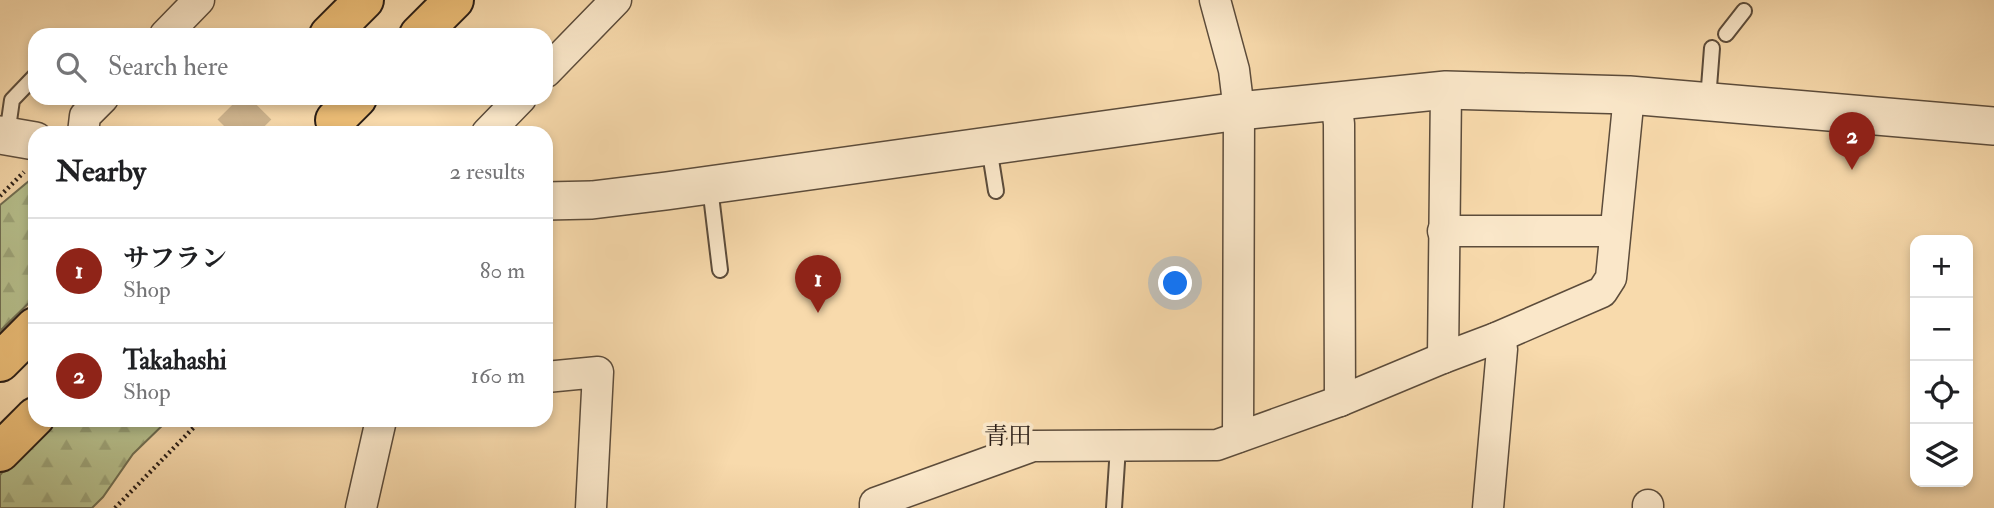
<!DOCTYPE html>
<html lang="en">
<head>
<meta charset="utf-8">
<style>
  body { margin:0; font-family:"IM FELL Double Pica","Noto Serif JP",serif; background:#f6f6f6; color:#202124 }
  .controls { position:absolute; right:21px; bottom:21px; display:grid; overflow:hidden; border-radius:14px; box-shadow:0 4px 10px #0003 }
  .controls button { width:63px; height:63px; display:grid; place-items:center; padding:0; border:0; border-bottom:2px solid #e0e0e0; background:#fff; color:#202124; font:35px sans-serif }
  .you { position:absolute; left:1176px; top:284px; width:24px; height:24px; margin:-18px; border:5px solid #fff; border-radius:50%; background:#1a73e8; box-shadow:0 0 0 10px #1a73e833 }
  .badge { display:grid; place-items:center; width:46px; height:46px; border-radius:50%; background:#8f2418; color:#fff; font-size:23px; font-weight:700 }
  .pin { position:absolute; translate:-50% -58px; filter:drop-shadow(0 2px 4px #0008) }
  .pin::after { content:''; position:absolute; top:37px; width:24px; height:21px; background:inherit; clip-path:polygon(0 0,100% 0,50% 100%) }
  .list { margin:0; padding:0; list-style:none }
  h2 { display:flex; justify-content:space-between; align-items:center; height:91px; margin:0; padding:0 28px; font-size:30px }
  h2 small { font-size:23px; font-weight:400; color:#757577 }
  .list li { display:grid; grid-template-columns:46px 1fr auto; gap:21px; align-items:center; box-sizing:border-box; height:105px; padding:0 28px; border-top:2px solid #e0e0e0 }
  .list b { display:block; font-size:26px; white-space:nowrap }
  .list p { margin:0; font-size:23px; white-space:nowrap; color:#757577 }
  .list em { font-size:23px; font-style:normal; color:#757577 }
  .icon { flex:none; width:38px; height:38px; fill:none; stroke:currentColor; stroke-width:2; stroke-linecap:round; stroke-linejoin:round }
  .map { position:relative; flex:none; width:1994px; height:508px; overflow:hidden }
  .search { position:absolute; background:#fff; box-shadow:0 4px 10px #0003; left:28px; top:28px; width:525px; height:77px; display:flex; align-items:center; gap:18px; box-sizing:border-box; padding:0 24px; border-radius:21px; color:#757577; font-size:26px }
  .panel { position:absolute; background:#fff; box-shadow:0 4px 10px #0003; left:28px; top:126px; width:525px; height:301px; border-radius:21px }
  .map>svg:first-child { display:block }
  .forest { fill:url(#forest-firs); stroke:#706e52; stroke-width:2 }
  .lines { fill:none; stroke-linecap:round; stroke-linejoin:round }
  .motorway-tunnel { stroke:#ceb48e; stroke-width:38; stroke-dasharray:38 19; stroke-linecap:butt }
  .service-casing { stroke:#5c4c3b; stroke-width:18 }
  .minor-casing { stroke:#5c4c3b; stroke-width:33 }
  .tertiary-casing { stroke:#5c4c3b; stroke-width:40 }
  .motorway-casing { stroke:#281c15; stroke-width:42 }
  .path { stroke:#281c15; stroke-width:4.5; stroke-dasharray:2 3.5; stroke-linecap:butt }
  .service { stroke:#fae7c9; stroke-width:14 }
  .minor { stroke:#fae7c9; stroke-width:30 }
  .tertiary { stroke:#fae7c9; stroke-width:37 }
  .motorway { stroke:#ecbd76; stroke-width:38 }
  .labels { text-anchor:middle; stroke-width:7; stroke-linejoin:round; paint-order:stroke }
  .quarter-label { font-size:24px; fill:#281c15; stroke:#fae7c9 }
</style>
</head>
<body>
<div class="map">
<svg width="1994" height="508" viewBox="0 0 1994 508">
  <defs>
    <pattern id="forest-firs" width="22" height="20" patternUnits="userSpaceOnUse" patternTransform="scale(1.75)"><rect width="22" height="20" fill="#b7c18e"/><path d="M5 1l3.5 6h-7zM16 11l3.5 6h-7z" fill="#9da57a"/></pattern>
  </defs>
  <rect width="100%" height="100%" fill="#f8daac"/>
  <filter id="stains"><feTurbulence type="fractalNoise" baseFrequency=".00286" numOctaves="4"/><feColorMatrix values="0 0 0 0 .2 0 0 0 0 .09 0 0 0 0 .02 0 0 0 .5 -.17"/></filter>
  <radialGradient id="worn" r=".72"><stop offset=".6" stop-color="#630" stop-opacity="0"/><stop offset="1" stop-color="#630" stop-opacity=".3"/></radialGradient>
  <g class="forest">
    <path d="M35,176v121l-35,34v-126z"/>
    <path d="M55,420h113l-35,34 -30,43 -11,11h-92v-33l27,-33z"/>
  </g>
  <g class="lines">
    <path class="motorway-tunnel" d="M231,133l35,-35"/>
    <g class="service-casing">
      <g id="service">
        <path d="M1726,34l18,-23"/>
        <path d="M1708,100l4,-52"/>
        <path d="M7,135l5,-35 23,-24"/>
        <path d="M989,147l7,44"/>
        <path d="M710,187l10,83"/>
        <path d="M1114,508l4,-61"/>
      </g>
    </g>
    <g class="minor-casing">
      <g id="minor">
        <path d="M1215,0l19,70 5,41 -1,326"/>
        <path d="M165,35l34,-35"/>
        <path d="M546,72l70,-72"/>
        <path d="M1336,100l3,24 1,277"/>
        <path d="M83,133l2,-17 18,-18"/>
        <path d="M487,133l34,-35"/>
        <path d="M1443,231h172"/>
        <path d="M1443,358l3,-268"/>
        <path d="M546,377l52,-5 -7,136"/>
        <path d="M361,508l20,-88"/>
        <path d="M875,508v-5l158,-57 184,-1 123,-44 103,-43 53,-20 106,-46 9,-14 18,-183"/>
        <path d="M1488,508l14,-159 -6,-11"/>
        <path d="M1648,508v-3"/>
      </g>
    </g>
    <g class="tertiary-casing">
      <g id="tertiary">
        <path d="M0,135l35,6"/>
        <path d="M546,201l46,-1 74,-9 573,-80 207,-21 183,5 365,31"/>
      </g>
    </g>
    <g class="motorway-casing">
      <g id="motorway">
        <path d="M329,35l35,-35"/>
        <path d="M419,35l35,-35"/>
        <path d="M335,120l22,-22"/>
        <path d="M0,362l35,-35"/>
        <path d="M0,452l35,-35"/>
      </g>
    </g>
    <g class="path">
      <path d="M0,196l24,-24"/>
      <path d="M115,508l86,-88"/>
    </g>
    <use href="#service" class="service"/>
    <use href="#minor" class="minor"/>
    <use href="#tertiary" class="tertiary"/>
    <use href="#motorway" class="motorway"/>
  </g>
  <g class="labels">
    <g class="quarter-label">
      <text x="1008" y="444">青田</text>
    </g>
  </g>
  <rect width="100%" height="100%" filter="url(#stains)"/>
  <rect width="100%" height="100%" fill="url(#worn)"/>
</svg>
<div class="controls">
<button>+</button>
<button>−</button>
<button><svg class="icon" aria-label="locate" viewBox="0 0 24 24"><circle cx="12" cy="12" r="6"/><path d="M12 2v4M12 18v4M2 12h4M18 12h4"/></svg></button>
<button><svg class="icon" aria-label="layers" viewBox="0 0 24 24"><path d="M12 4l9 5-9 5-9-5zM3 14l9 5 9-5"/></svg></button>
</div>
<div class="you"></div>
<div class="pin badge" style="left:818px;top:313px">1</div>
<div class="pin badge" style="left:1852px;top:170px">2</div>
<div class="search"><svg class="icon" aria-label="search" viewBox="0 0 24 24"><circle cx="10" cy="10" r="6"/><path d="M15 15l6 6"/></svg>Search here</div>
<section class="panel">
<h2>Nearby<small>2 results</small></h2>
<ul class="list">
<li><span class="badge">1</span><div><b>サフラン</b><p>Shop</p></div><em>80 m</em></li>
<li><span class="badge">2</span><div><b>Takahashi</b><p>Shop</p></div><em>160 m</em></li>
</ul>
</section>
</div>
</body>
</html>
